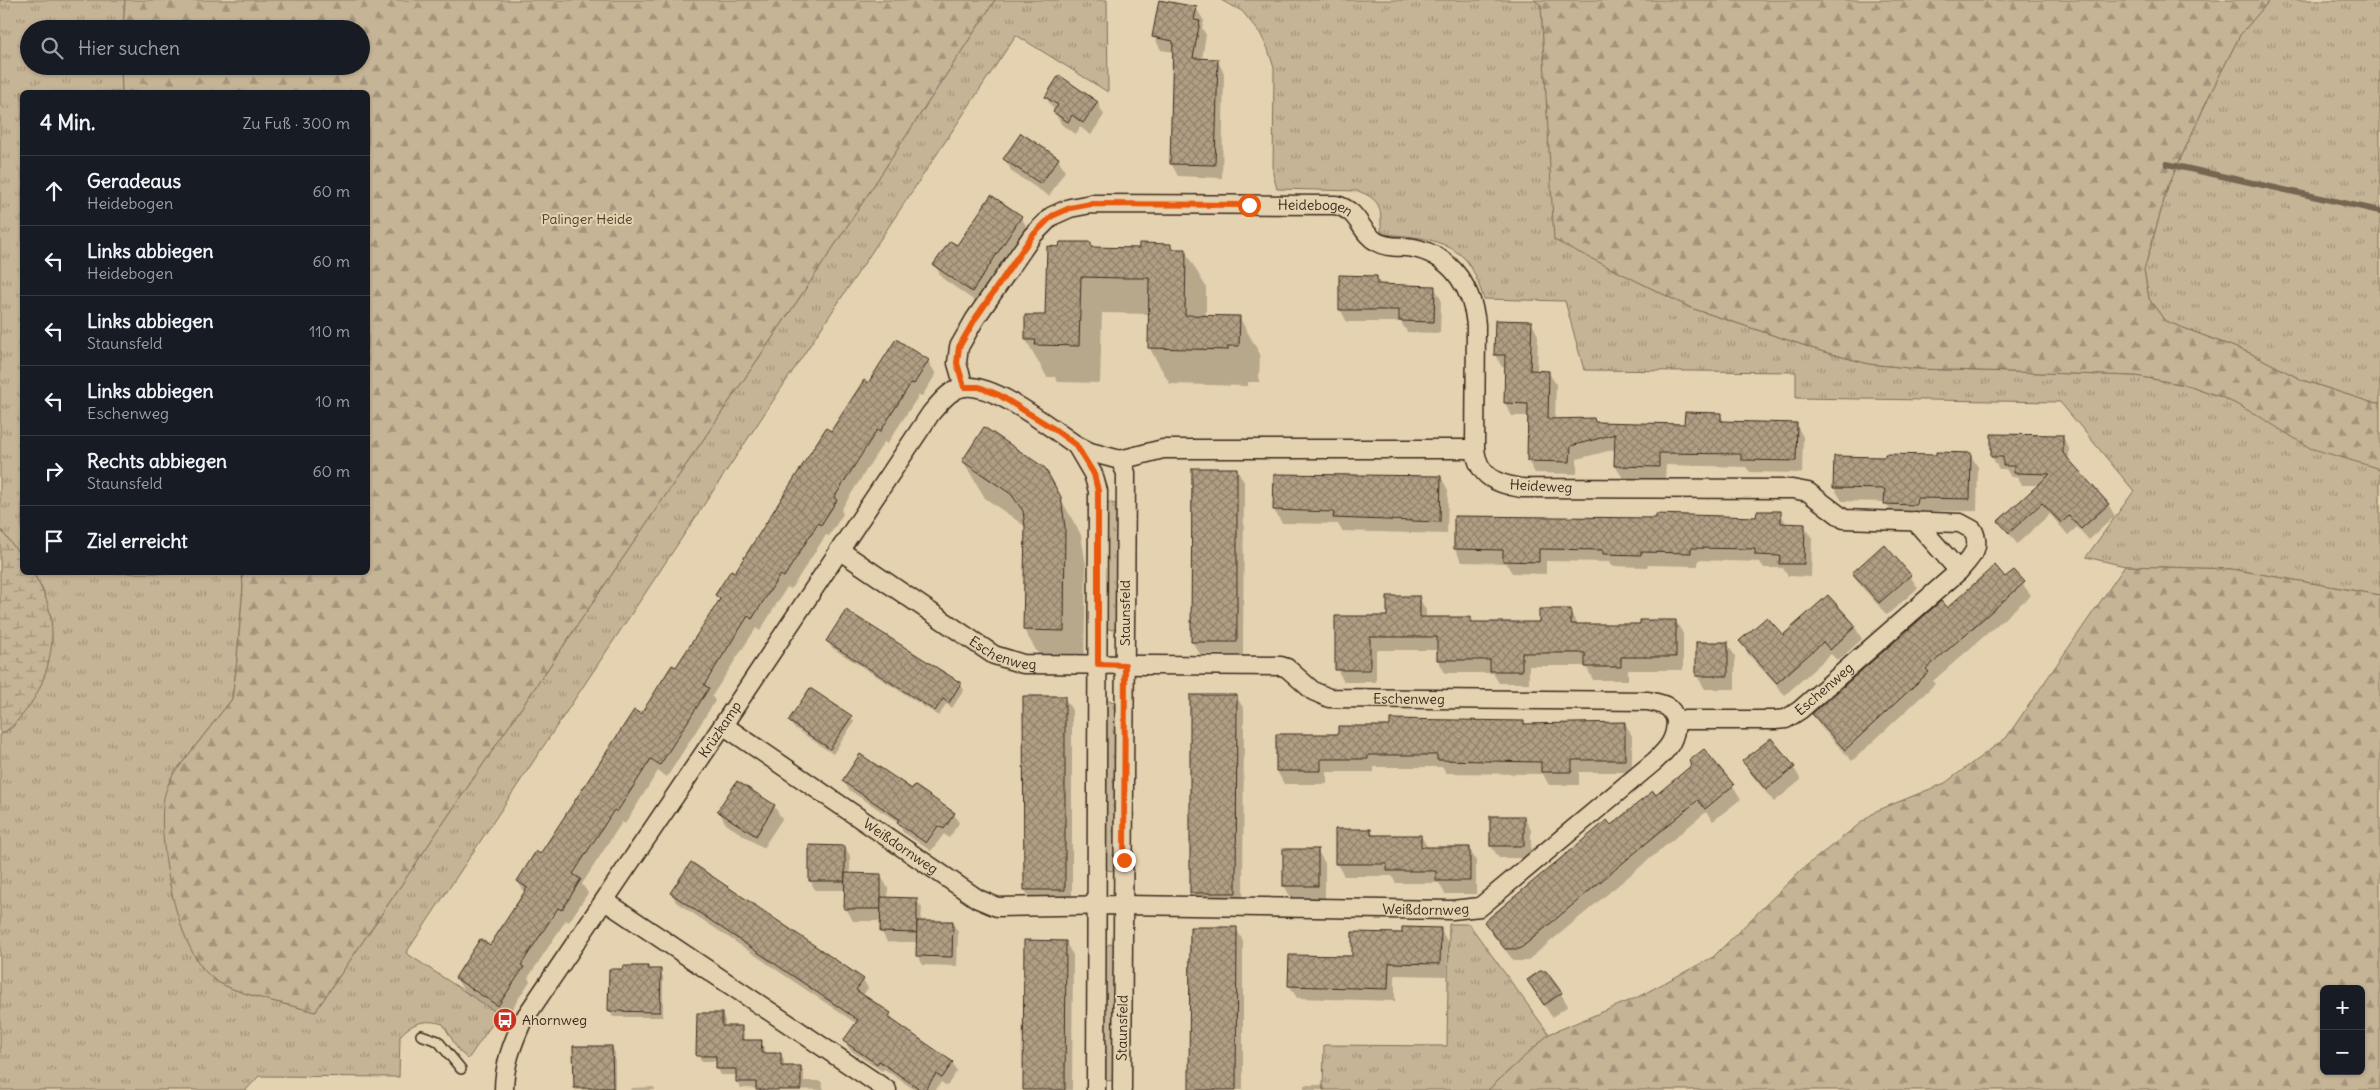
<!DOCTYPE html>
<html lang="de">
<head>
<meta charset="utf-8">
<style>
  body { margin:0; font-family:Delius,sans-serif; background:#242831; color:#f1f3f6 }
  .controls { position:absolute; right:15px; bottom:15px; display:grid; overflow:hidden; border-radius:8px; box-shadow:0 1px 4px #0004 }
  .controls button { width:45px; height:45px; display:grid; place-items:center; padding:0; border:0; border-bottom:1px solid #363941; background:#171b24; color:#f1f3f6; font:25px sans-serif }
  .stop { position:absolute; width:15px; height:15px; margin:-11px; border:4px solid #ea580c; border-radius:50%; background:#fff }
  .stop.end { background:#ea580c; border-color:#fff; box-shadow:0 1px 5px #0008 }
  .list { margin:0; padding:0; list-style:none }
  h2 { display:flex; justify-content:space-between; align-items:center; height:65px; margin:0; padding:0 20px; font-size:21px }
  h2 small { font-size:16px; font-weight:400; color:#9ea1a6 }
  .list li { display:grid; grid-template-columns:32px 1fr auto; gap:15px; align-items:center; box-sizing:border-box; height:70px; padding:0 20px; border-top:1px solid #363941 }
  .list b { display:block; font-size:19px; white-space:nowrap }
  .list p { margin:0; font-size:16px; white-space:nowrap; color:#9ea1a6 }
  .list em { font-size:16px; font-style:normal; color:#9ea1a6 }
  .icon { flex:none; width:28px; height:28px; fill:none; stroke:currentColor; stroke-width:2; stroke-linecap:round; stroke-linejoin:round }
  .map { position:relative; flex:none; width:2380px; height:1090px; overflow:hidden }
  .search { position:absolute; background:#171b24; box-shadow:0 1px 4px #0004; left:20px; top:20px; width:350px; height:55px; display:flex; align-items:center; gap:12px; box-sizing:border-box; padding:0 18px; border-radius:28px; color:#9ea1a6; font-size:19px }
  .panel { position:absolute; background:#171b24; box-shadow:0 1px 4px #0004; left:20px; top:90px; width:350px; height:485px; border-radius:8px }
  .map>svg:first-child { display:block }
  .grass { fill:url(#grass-tufts); stroke:#806f5a }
  .forest { fill:url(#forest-firs); stroke:#806f5a; fill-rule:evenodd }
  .wetland { fill:url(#wetland-marsh); stroke:#806f5a }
  .shadow { fill:#0003 }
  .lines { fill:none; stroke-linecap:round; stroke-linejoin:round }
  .stream { stroke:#766551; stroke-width:6 }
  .building { fill:url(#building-cross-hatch); stroke:#3b2a1e }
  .lane-casing { stroke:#3b2a1e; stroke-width:12 }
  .street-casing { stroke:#3b2a1e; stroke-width:21 }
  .lane { stroke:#e5d2b0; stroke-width:9 }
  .street { stroke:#e5d2b0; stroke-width:18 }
  .route { stroke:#ea580c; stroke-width:6 }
  .labels { text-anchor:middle; stroke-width:4; stroke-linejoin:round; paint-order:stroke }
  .street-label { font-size:14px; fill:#3b2a1e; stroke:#e5d2b0 }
  .park-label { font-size:14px; fill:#503f30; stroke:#e5d2b0 }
  .poi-label { font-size:14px; fill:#3b2a1e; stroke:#e5d2b0; text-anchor:start }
</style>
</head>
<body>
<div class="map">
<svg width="2380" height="1090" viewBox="0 0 2380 1090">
  <defs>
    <pattern id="grass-tufts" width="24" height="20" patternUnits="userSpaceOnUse" patternTransform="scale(1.25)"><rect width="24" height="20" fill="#c6b496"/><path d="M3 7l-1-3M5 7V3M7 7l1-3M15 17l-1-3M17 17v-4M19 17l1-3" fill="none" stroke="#a2937a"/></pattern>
    <pattern id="forest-firs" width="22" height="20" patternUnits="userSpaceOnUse" patternTransform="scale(1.25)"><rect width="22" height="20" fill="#c6b496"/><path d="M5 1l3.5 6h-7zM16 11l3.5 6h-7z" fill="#a2937a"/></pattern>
    <pattern id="wetland-marsh" width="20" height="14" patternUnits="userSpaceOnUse" patternTransform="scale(1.25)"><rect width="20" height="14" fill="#c6b496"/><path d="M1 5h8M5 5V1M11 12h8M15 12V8" fill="none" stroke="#a2937a"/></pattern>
    <pattern id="building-cross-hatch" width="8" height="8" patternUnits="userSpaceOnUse" patternTransform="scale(1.25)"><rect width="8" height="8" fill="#b19e83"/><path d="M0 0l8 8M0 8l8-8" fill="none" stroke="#91816b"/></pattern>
  </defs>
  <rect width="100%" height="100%" fill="#e5d2b0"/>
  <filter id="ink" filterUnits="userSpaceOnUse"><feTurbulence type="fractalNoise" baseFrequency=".02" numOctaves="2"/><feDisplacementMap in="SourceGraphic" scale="10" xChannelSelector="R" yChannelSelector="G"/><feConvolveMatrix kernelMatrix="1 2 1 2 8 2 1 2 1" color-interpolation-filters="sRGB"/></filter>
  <g filter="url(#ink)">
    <g class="grass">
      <path d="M0,0h125l-2,29h-94v37h92l1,26h-100v465l-22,-28z"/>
      <path d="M995,0h112l1,92 -92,-57 -610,918 93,61 -31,45 -9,-8 -16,-27c-17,-5 -31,-2 -43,12l-1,41 -140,-1 -13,14h-246v-355l13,-8 39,-83 -1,-26 -7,-26 -11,-19h209l1,14 -7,83 -4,29 -60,77c-22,41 2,170 39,201 20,17 77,27 104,35l506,-746z"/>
      <path d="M1221,0h313l7,5 14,235 136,68 133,44 45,12 50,5 217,7 55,10 33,12 156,71v126l-149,-26 -106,-3 -39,-9 48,-66 -74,-89 -264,-4v-26l-212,-2 -19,-69 -81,-2c-5,-13 -10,-32 -21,-42 -22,-20 -54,-21 -82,-23 0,-24 2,-34 -23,-43l-81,-2 -4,-15 1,-106 -6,-19 -8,-16 -18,-22z"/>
      <path d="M2270,0h110v403l-10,-1 -68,-22 -52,-27 -85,-32 -16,-22 -5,-29 24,-84 42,-92 30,-59z"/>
      <path d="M1109,502l9,3 -1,122 -5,3 -8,-3 2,-123z"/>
      <path d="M1108,700l9,3 -1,165 -5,3 -8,-3 2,-166z"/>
      <path d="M1449,924h20l80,110 -61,56h-165l1,-45 123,1z"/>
      <path d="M1109,944l7,1 -2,135 -6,1 -4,-3v-129z"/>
    </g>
    <g class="forest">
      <path d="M125,0h870l-174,266 -506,746c-26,-8 -85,-18 -104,-35 -35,-30 -52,-129 -48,-173 1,-10 5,-19 9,-28l60,-77 4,-29 7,-83 -1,-14 126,-1v-480h-246l-1,-26h240v-37h-238z"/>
      <path d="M1534,0h736l-30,35 -30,59 -42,92 -24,84 5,29 16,22 85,32 52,27 68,22 10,1v66l-70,-21 -53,-33 -33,-17 -33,-12 -55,-10 -217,-7 -50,-5 -45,-12 -133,-44 -137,-68 -13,-235z"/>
      <path d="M2125,566l106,3 149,26v495h-892l61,-56 87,-36 77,-41 89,-88 74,-58 69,-28 61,-45zM2324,989h37v82h-37z"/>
    </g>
    <path class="wetland" d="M0,529l22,28v15l11,1c8,14 16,29 18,46 6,42 -15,93 -51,116z"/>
    <g class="shadow">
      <path d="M1196,8l8,13 -2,7 4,7 -4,24 15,1 7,13 -2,105 -44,-2 -7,-13 3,-111 -13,-2 -7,-13z"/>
      <path d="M1046,97l51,5 7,13 -13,20 -11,-8 -4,7 -14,-9z"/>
      <path d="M1005,159h53l7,12 -16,25 -37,-24z"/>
      <path d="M1021,217l7,12 -49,75 -37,-26 -7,-13z"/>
      <path d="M1090,244l3,5 47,1 30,-5 4,6h11l21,36v29l33,1 21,37 -1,28h-11v4l-78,-2 -21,-37 1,-33 -48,-1 -2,70 -42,-1 -3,-5h-8l-21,-37v-24l20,1 15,-69z"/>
      <path d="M1377,277l4,8 53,2 7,12 -1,34 -33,-1 -6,-10h-54l-7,-13z"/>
      <path d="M1531,322l7,13 -1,36 11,1 8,12 -1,36 131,5 34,-11 5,9 71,1 7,13 -1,36 -52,-1 -4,-5 -80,-2 -1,14 -42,-1 -8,-12 1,-17 -39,10v15l-42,-1 -7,-12 1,-45h-17l-7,-13 1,-35 -4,-1 -7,-12z"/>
      <path d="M896,341l32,20 8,13 -14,22 -3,-1 -32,49 -3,-2 -43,68 2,4 -14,22 -3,-1 -35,54 -4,-2 -27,44 -4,-3 -44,68 3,5 -48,76 -9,-6 -33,53 -3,-2 -40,62 6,9 -19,29 -3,-2 -38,58 2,3 -24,37 -42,-27 -8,-13 34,-31 35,-54 -7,-11 23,-26 135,-187 44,-68 -4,-6 19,-21 97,-141 36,-48z"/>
      <path d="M1992,435l70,1 7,12v13l39,43 7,12 -26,24 -12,-13 -9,8 -18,-21 -33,30 -17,-23 39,-36h-17l-4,-8h-7l-5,-8h-7l-7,-12z"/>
      <path d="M1970,454l8,13 -1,44h-54v6h-30l-7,-15 -44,-1 -8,-13 52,-30v-2z"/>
      <path d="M963,461l81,8 37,66 5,30 -2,103 -38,-1 -22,-37 2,-103 -41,-29z"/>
      <path d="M1237,469l7,13 -1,173 -43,-1 -8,-12z"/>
      <path d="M1441,477l7,13 -1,44 -105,-3 -4,-7 -56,-1 -8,-13z"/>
      <path d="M1780,512l7,13h17l8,13 -1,39 -23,-1 -5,-8h-19l-4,-6 -62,-2v6l-50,-1 -1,2 -35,-1 -2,-4 -64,-1v13l-34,-1 -6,-10 -44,-1 -7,-13 303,-30z"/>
      <path d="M2013,572l18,23 -98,86 2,3 -83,77 -31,-34 -7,-13z"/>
      <path d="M1853,573l57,3 8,12 -31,27 -26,-29z"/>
      <path d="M1419,598l7,12v8h45l3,5h66l30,-12 8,15h63l35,-5 7,13v36h-55v10h-35l-7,-14h-57v17h-30l-6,-10h-48l-7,-13v-10h-62v32h-32l-7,-13 52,-51z"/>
      <path d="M847,611l113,73 4,6 -12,18 -6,-4 -7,12 -108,-69 -3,-6z"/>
      <path d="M1855,627l7,12 -24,22 -7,-7 -46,41 -37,-41 -7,-13z"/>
      <path d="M1727,643l8,13v33h-30l-8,-13z"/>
      <path d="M1192,696h44l8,13 -1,197h-45l-7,-13z"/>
      <path d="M1064,697l8,13v193h-40l-7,-13z"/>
      <path d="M851,716l3,6 -21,32 -40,-27 -3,-6z"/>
      <path d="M1524,722l1,3 100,-2 7,13v36h-53v13h-30l-6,-11 -97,-1 -3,-6h-69v5h-47v12h-43l-7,-13 62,-36z"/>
      <path d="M1704,750l29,36 8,13 -28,22 -7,-9 -179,149h-13l-21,-26 -8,-12 126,-96 45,-31 37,-30z"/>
      <path d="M1744,761l50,7 7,12 -27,22 -23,-28z"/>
      <path d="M844,781l68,10 42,23 5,9 -10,15 -5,-4 -13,17 -28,-19 -5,-10 -49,-32z"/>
      <path d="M774,806l8,13 -19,29 -37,-24 -7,-13z"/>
      <path d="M1524,817l7,13v28h-32l-8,-12z"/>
      <path d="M1371,830l3,6h47l7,12h41l7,13v33h-31l-6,-11h-43l-4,-7h-48l-7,-12z"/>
      <path d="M845,847l5,9v18l30,1 8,13v10l28,1 6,9 -1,14h31l6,10 -1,34 -34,-1 -5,-9v-14h-31l-5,-10v-11h-29l-7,-13v-18h-31l-5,-10z"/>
      <path d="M1317,850l8,13v35h-34l-7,-13z"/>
      <path d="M672,893l191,87 5,8 -5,7 27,19 5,8 57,41 5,8 -10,15 -6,-4 -5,8h-21l-31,-21 -2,2 -32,-21 -5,-9 12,-17 -181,-122z"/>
      <path d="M1236,928l7,13v149h-53z"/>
      <path d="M1440,929l8,13 -1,34 -52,-1v26l-98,-3 -8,-13 114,-51z"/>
      <path d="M1065,942l8,13 -1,135h-48z"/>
      <path d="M647,967l2,4h11l3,6v40h-50l-3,-6z"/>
      <path d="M1528,981l33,13 7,12 -16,11z"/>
      <path d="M721,1014l4,6v8h16l3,6v7h17l3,6v7h17l3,6v7h17l3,6v8h17l3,9 -83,-2 -4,-6v-7h-16l-3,-6v-8h-17l-3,-6z"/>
      <path d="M612,1047l3,6v37h-39l-1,-2z"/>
      <path d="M1304,1085h19l3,5h-22z"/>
      <path d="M654,1087l1,3h-24v-2z"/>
    </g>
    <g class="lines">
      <path class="stream" d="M2167,164l213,47"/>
    </g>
    <g class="building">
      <path d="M1159,0l38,7 -3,13 6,1 -7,37 25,1 -3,106 -45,-1 3,-123 -21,-4z"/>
      <path d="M1059,75l39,27 -15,21 -11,-8 -4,7 -15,-10 5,-7 -13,-8z"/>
      <path d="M1021,133l38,25 -18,26 -38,-25z"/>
      <path d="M991,195l31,21 -50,76 -39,-27 17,-24 7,4z"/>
      <path d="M1060,242h31v5l48,1v-5l32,1v5h15l-1,66 55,1 -1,30h-11v4l-80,-2 1,-70h-27l-41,-1 -2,69 -44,-1 1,-5h-11v-25h20l2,-69 12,1z"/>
      <path d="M1339,275l38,1v8l58,2 -1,36 -35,-1v-11h-60z"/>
      <path d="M1495,320l37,1 -2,49 19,1 -1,48 46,-1 1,4 89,2 1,-12 36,1v8l76,2 -1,38 -55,-1v-6l-82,-1v14l-45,-1 1,-32 -44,12 -1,16 -43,-1 1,-57 -24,-1 1,-48h-11z"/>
      <path d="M896,339l33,21 -15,24 -3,-1 -31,49 -3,-2 -43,68 3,2 -16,25 -3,-2 -34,54 -4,-2 -28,44 -4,-3 -44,69 5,3 -49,77 -9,-6 -34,53 -3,-2 -41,64 8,5 -19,31 -4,-2 -37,57 3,2 -26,39 -43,-28 25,-39 10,6 37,-57 -10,-7 19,-30 4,3 94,-144 7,4 31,-49 4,2 44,-68 -5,-4 16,-25 4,2 91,-144 5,3 33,-51 4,3z"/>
      <path d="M984,427l61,41 16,29 4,30 -1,104 -41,-1 2,-103 -2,-16 -12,-17 -49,-33z"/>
      <path d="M1991,434l72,1v18l46,51 -28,25 -12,-13 -8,7 -19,-20 -33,30 -11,-12 52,-47 -36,-1v-7h-11v-9h-12z"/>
      <path d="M1936,452l35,1 -1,46 -53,-1 -1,7 -32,-1 1,-15 -52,-1 1,-32 51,1v-3l51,1z"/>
      <path d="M1192,468h45v174h-46z"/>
      <path d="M1274,474l167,2 -1,46 -107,-4 1,-6 -61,-2z"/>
      <path d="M1757,511h24v12l24,1 -1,40h-25l1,-8 -25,-1v-6l-64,-1v5l-50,-1v3l-38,-1v-4l-64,-1v13l-36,-1v-11l-49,-1v-33l202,2v-4l100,3z"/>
      <path d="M1884,544l27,31 -32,28 -27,-30z"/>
      <path d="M1995,565l10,12 9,-7 11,12 -99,87 3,3 -84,78 -33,-36 129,-113 6,7z"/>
      <path d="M1828,595l28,31 -26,24 -7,-8 -46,41 -38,-42 28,-24 16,18z"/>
      <path d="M1387,596h33v21h51v5h68v-13h32v15h69v-4h36v37h-55v10h-36v-14h-63v18h-32v-11h-53v-23h-67v33h-35v-54h52z"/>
      <path d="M846,610l115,73 -12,20 -6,-4 -8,12 -109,-70z"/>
      <rect x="1696" y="642" width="32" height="34"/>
      <path d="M810,688l42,28 -22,33 -42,-28z"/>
      <path d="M1190,695h47l-1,198h-46z"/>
      <path d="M1023,696h42v194h-41z"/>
      <path d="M1390,719l134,2v3l101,-2v38h-53v12h-31v-10l-104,-2v-5h-69v4h-47v12h-45v-37h62v-8h52z"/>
      <path d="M1771,738l24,29 -29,23 -24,-29z"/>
      <path d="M1704,749l30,36 -29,24 -7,-9 -178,149h-15l-21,-27 123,-102 4,5 42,-34 3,4 36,-30 -3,-4z"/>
      <path d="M860,754l52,35 2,-4 41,28 -11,16 -6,-3 -12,17 -29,-20 2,-4 -57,-38z"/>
      <path d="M737,781l38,24 -19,31 -39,-25z"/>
      <rect x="1490" y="816" width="34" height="30"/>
      <path d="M1335,829h36v6h50v12h49v34h-34v-10h-49v-7h-52z"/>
      <path d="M809,845l36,1v35h-36z"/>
      <rect x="1283" y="849" width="35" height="37"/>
      <path d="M691,862l173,117 -8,11 35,23 -3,4 65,45 -11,16 -6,-4 -11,16h-4l-42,-29 -2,3 -34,-23 15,-21 -188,-127z"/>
      <path d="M845,873l36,1v35h-37z"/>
      <path d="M881,897l36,1v35l-37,-1z"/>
      <path d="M917,921h36l-1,36 -36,-1z"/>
      <path d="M1190,927h47l-1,163h-47z"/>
      <path d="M1402,927l39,1 -1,36 -51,-1 -1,26 -100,-3 1,-31 63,1v-24l50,1z"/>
      <path d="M1024,940l42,1 -1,149h-42z"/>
      <path d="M623,966h25v3h13l-1,43 -52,-1 1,-42h14z"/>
      <path d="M1540,971h6l16,22 -18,12 -17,-25z"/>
      <path d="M697,1013h25v13h20v14h20l-1,13h20v13h20v24h-45v-8h-20v-13h-20v-13h-20z"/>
      <path d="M573,1046h39l1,42h-39z"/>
    </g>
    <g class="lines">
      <g class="lane-casing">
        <path id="lane" d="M421,1035l17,6 23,28"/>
      </g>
      <g class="street-casing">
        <g id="street">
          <path id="s1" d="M964,387l-7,-24 2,-16 16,-28 57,-83 20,-20 18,-8 21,-4 245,1c24,6 23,27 41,37 12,7 28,3 41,7 35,9 55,41 58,76l-1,124"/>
          <path d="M1076,445l17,29 5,17 -2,599"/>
          <path d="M1915,521l44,50"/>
          <path id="s2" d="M839,550l155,105 29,9 258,2 6,2 26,23 16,7 319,3c15,3 23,4 28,19h99l11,-1 14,-9 159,-139c12,-14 23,-23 14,-41l-13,-7 -116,-4 -36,-27 -16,-3 -271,-1c-24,-4 -43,-11 -46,-39h-312l-43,11"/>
          <path id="s3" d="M723,725l255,174 19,8 127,-2 328,5 28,-3 175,-146c14,-13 21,-22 21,-41"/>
          <path d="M605,901l282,189"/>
          <path id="s4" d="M504,1090c0,-25 8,-45 18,-68l201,-297 208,-312c9,-10 19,-24 33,-26 30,-4 87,41 112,58l14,7 30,8 6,13 -4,617"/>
        </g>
      </g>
      <use href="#lane" class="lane"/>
      <use href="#street" class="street"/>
    </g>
  </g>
  <g class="lines" filter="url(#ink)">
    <path class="route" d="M1124,860l1,-195 -27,-1v-173l-4,-17 -18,-29 -22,-16 -55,-34 -20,-8h-15l-7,-24 2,-16 16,-28 57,-83 20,-20 18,-8 21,-4 158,1"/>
  </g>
  <defs>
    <g id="bus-disc" transform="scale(1.25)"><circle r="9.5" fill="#c8321e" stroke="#e5d2b0"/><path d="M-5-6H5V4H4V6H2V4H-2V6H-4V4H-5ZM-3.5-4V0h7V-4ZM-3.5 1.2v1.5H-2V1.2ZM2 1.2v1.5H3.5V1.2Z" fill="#fff"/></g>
  </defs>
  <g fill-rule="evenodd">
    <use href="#bus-disc" x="505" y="1020"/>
  </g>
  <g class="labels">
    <g class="street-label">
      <text dy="5" stroke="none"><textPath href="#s1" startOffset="468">Heidebogen</textPath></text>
      <text transform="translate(1541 486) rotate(3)" y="5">Heideweg</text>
      <text transform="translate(1125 613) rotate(-90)" y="5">Staunsfeld</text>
      <text dy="5" stroke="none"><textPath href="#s2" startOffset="195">Eschenweg</textPath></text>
      <text dy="5" stroke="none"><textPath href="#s2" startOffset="1048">Eschenweg</textPath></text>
      <text dy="5" stroke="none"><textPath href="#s2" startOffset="614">Eschenweg</textPath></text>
      <text dy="5" stroke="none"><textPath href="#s4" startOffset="424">Krüzkamp</textPath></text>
      <text dy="5" stroke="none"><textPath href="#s3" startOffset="215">Weißdornweg</textPath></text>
      <text dy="5" stroke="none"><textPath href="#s3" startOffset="758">Weißdornweg</textPath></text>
      <text transform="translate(1122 1028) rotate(-89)" y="5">Staunsfeld</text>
    </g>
    <g class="park-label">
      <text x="587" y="224">Palinger Heide</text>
    </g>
    <g class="poi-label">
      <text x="522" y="1025">Ahornweg</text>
    </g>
  </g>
</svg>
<div class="controls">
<button>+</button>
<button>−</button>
</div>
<div class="stop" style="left:1249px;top:205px"></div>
<div class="stop end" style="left:1124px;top:860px"></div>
<div class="search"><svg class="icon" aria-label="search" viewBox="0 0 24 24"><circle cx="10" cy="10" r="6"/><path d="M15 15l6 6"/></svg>Hier suchen</div>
<section class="panel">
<h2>4 Min.<small>Zu Fuß · 300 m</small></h2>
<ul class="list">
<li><svg class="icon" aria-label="ahead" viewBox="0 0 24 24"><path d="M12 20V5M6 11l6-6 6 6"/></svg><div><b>Geradeaus</b><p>Heidebogen</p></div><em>60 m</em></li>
<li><svg class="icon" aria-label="left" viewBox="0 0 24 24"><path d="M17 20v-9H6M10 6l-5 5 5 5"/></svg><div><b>Links abbiegen</b><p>Heidebogen</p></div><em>60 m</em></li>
<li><svg class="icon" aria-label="left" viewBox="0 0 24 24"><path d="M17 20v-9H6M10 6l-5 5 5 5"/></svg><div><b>Links abbiegen</b><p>Staunsfeld</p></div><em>110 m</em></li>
<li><svg class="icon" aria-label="left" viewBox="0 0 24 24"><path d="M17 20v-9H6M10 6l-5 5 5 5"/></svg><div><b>Links abbiegen</b><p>Eschenweg</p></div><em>10 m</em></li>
<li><svg class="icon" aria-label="right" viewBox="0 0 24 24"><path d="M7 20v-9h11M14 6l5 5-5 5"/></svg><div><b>Rechts abbiegen</b><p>Staunsfeld</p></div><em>60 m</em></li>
<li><svg class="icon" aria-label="arrive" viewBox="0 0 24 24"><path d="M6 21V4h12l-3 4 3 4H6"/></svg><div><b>Ziel erreicht</b></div></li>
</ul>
</section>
</div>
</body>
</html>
